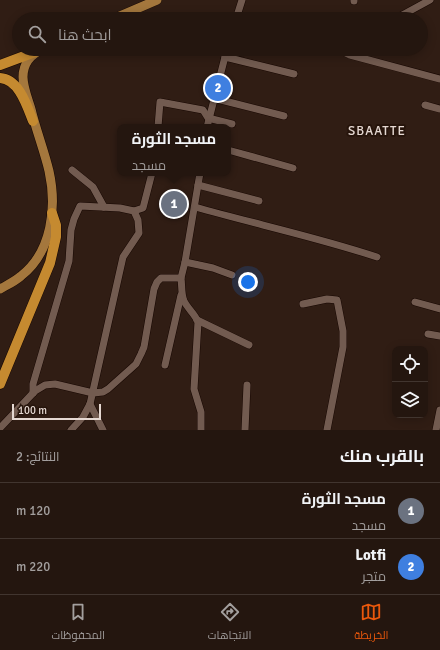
<!DOCTYPE html>
<html lang="ar">
<head>
<meta charset="utf-8">
<style>
  body { margin:0; font-family:Signika,Cairo,sans-serif; background:#2c1f18; color:#f1f3f6; direction:rtl }
  .controls { position:absolute; right:12px; bottom:12px; display:grid; overflow:hidden; border-radius:8px; box-shadow:0 2px 10px #0003 }
  .controls button { width:36px; height:36px; display:grid; place-items:center; padding:0; border:0; border-bottom:1px solid #41352f; background:#24160f; color:#f1f3f6; font:20px sans-serif }
  .scale { position:absolute; left:12px; bottom:10px; width:89px; box-sizing:border-box; padding-left:4px; border:2px solid #e5d8d2; border-top:0; font-size:11px; line-height:14px; white-space:nowrap; color:#e5d8d2; -webkit-text-stroke:3px #26140b; paint-order:stroke }
  .you { position:absolute; left:248px; top:282px; width:14px; height:14px; margin:-10px; border:3px solid #fff; border-radius:50%; background:#1a73e8; box-shadow:0 0 0 6px #1a73e833 }
  .badge { display:grid; place-items:center; width:26px; height:26px; border-radius:50%; background:#ea580c; color:#fff; font-size:13px; font-weight:700 }
  .pin { position:absolute; translate:-50% -50%; border:2px solid #fff; box-shadow:0 1px 4px #0006 }
  .popup { position:absolute; left:117px; top:124px; width:114px; height:52px; box-sizing:border-box; display:grid; place-content:center; border-radius:8px; background:#24160f; filter:drop-shadow(0 1px 3px #0005); font-size:13px; white-space:nowrap; color:#a39f9e }
  .popup b { font-size:15px; color:#f1f3f6 }
  .popup::after { content:''; position:absolute; left:50%; top:100%; margin-left:-8px; border:8px solid transparent; border-top-color:#24160f }
  .list { margin:0; padding:0; list-style:none }
  h2 { display:flex; justify-content:space-between; align-items:center; height:52px; margin:0; padding:0 16px; font-size:17px }
  h2 small { font-size:13px; font-weight:400; color:#a39f9e }
  .list li { display:grid; grid-template-columns:26px 1fr auto; gap:12px; align-items:center; box-sizing:border-box; height:56px; padding:0 16px; border-top:1px solid #41352f }
  .list b { display:block; font-size:15px; white-space:nowrap }
  .list p { margin:0; font-size:13px; white-space:nowrap; color:#a39f9e }
  .list em { font-size:13px; font-style:normal; color:#a39f9e }
  .icon { flex:none; width:22px; height:22px; fill:none; stroke:currentColor; stroke-width:2; stroke-linecap:round; stroke-linejoin:round }
  .map { position:relative; flex:none; width:440px; height:430px; overflow:hidden; direction:ltr }
  .search { position:absolute; background:#24160f; box-shadow:0 2px 10px #0003; left:12px; right:12px; top:12px; height:44px; display:flex; align-items:center; gap:10px; box-sizing:border-box; padding:0 14px; border-radius:22px; color:#a39f9e; font-size:15px }
  .sheet { height:164px; background:#24160f }
  nav { display:flex; justify-content:space-around; align-items:center; box-sizing:border-box; height:56px; border-top:1px solid #41352f; background:#24160f; font-size:11px; color:#a39f9e }
  nav a { display:grid; justify-items:center; gap:2px }
  nav .on { color:#ea580c }
  .map>svg:first-child { display:block }
  .lines { fill:none; stroke-linecap:round; stroke-linejoin:round }
  .minor-casing { stroke:#170702; stroke-width:8 }
  .major-casing { stroke:#170702; stroke-width:10 }
  .highway-casing { stroke:#170702; stroke-width:11 }
  .minor { stroke:#725b50; stroke-width:7 }
  .major { stroke:#a4773d; stroke-width:9 }
  .highway { stroke:#c58a30; stroke-width:10 }
  .labels { text-anchor:middle; stroke-width:4; stroke-linejoin:round; paint-order:stroke }
  .quarter-label { font-size:13px; letter-spacing:1px; fill:#e5d8d2; stroke:#26140b }
</style>
</head>
<body>
<div class="map">
<svg width="440" height="430" viewBox="0 0 440 430">
  <rect width="100%" height="100%" fill="#301d14"/>
  <g class="lines">
    <g class="minor-casing">
      <g id="minor">
        <path d="M354,0v1"/>
        <path d="M236,19l6,-19"/>
        <path d="M395,19l35,-19"/>
        <path d="M342,49l2,3 6,3 90,24"/>
        <path d="M225,54l49,-5"/>
        <path d="M225,57l69,17"/>
        <path d="M213,98l71,18"/>
        <path d="M425,105l15,4"/>
        <path d="M158,127l2,-25 43,8 5,8 24,6"/>
        <path d="M207,127l20,-78"/>
        <path d="M228,150l65,18"/>
        <path d="M72,170l21,17 11,20"/>
        <path d="M198,185l61,16"/>
        <path d="M195,207c60,17 122,30 182,50"/>
        <path d="M134,211l9,-3 9,-35"/>
        <path d="M185,262l28,6 19,7"/>
        <path d="M181,278c1,7 0,16 3,23 4,8 11,13 14,21l-4,67 7,23v18"/>
        <path d="M415,302l25,7"/>
        <path d="M303,304l24,-5 10,1 6,31v16l-16,83"/>
        <path d="M197,320l52,25"/>
        <path d="M428,334l12,2"/>
        <path d="M165,365l16,-70"/>
        <path d="M33,393v-9l36,-123 2,-31 3,-11 6,-13 40,2 14,3 4,9 1,13 -16,24 -33,147 -7,13 -12,13"/>
        <path d="M90,404l13,26"/>
        <path d="M0,428l35,-37 10,-6 10,-1 38,9 10,-1 5,-3 28,-25 5,-10 3,-7 10,-58 3,-7 4,-4h20l4,-16 15,-89"/>
        <path d="M245,430l2,-45"/>
        <path d="M436,430l4,-20"/>
      </g>
    </g>
    <g class="major-casing">
      <g id="major">
        <path d="M113,19l44,-19"/>
        <path d="M0,289c7,-4 14,-7 21,-13 31,-24 36,-69 28,-105 -5,-21 -13,-41 -18,-62 -3,-10 -8,-22 -8,-32 0,-13 8,-23 20,-28"/>
      </g>
    </g>
    <g class="highway-casing">
      <g id="highway">
        <path d="M0,65l35,-13"/>
        <path d="M0,78c19,1 27,28 33,43"/>
        <path d="M0,384l50,-121 6,-26v-12l-4,-12"/>
      </g>
    </g>
    <use href="#minor" class="minor"/>
    <use href="#major" class="major"/>
    <use href="#highway" class="highway"/>
  </g>
  <g class="labels">
    <g class="quarter-label">
      <text x="377" y="135">SBAATTE</text>
    </g>
  </g>
</svg>
<div class="controls">
<button><svg class="icon" aria-label="locate" viewBox="0 0 24 24"><circle cx="12" cy="12" r="6"/><path d="M12 2v4M12 18v4M2 12h4M18 12h4"/></svg></button>
<button><svg class="icon" aria-label="layers" viewBox="0 0 24 24"><path d="M12 4l9 5-9 5-9-5zM3 14l9 5 9-5"/></svg></button>
</div>
<div class="scale">100 m</div>
<div class="you"></div>
<div class="pin badge" style="left:174px;top:204px;background:#6b7280">1</div>
<div class="popup"><b>مسجد الثورة</b>مسجد</div>
<div class="pin badge" style="left:218px;top:88px;background:#3f7fe0">2</div>
<div class="search"><svg class="icon" aria-label="search" viewBox="0 0 24 24"><circle cx="10" cy="10" r="6"/><path d="M15 15l6 6"/></svg>ابحث هنا</div>
</div>
<section class="sheet">
<h2>بالقرب منك<small>النتائج: 2</small></h2>
<ul class="list">
<li><span class="badge" style="background:#6b7280">1</span><div><b>مسجد الثورة</b><p>مسجد</p></div><em>120 m</em></li>
<li><span class="badge" style="background:#3f7fe0">2</span><div><b>Lotfi</b><p>متجر</p></div><em>220 m</em></li>
</ul>
</section>
<nav>
<a class="on"><svg class="icon" aria-label="map" viewBox="0 0 24 24"><path d="M3 6l6-2 6 2 6-2v14l-6 2-6-2-6 2zM9 4v14M15 6v14"/></svg>الخريطة</a>
<a><svg class="icon" aria-label="directions" viewBox="0 0 24 24"><path d="M12 3l9 9-9 9-9-9zM9 14v-3h6M13 9l2 2-2 2"/></svg>الاتجاهات</a>
<a><svg class="icon" aria-label="saved" viewBox="0 0 24 24"><path d="M7 4h10v16l-5-4-5 4z"/></svg>المحفوظات</a>
</nav>
</body>
</html>
